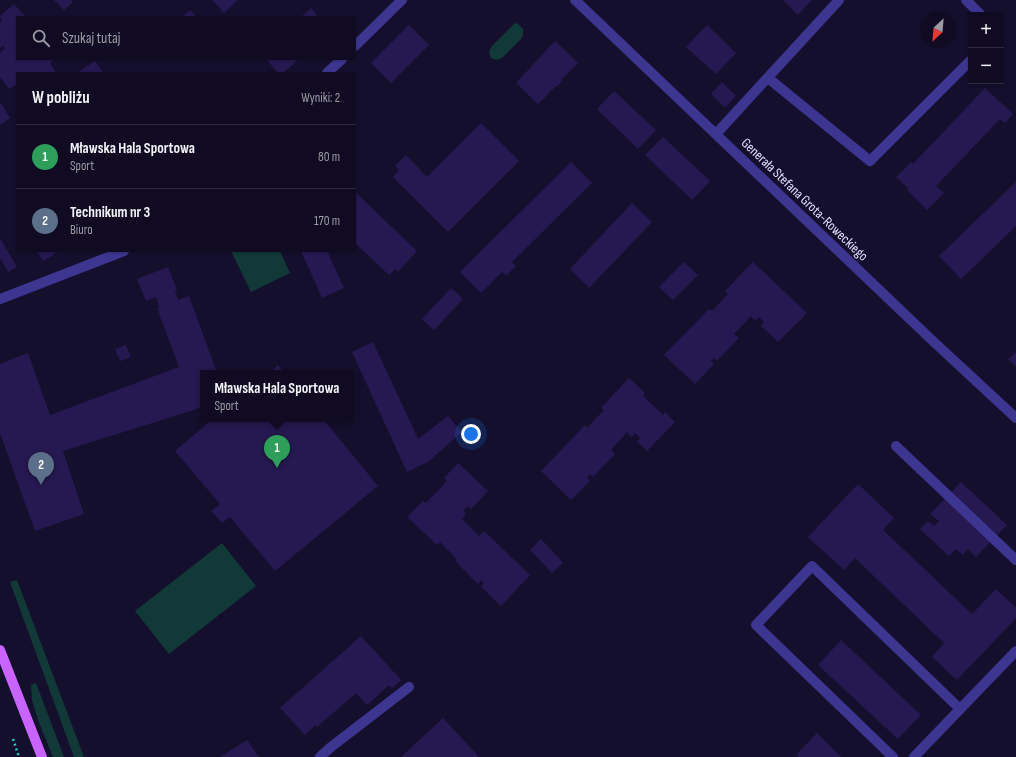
<!DOCTYPE html>
<html lang="pl">
<head>
<meta charset="utf-8">
<style>
  body { margin:0; font-family:"Sofia Sans Condensed",sans-serif; background:#1e192f; color:#f1f3f6 }
  .controls { position:absolute; right:12px; top:12px; display:grid; overflow:hidden; border-radius:0px; box-shadow:0 1px 3px #0004 }
  .controls button { width:36px; height:36px; display:grid; place-items:center; padding:0; border:0; border-bottom:1px solid #302b40; background:#100b22; color:#f1f3f6; font:20px sans-serif }
  .compass { position:absolute; left:920px; top:12px; width:36px; height:36px; border-radius:50%; background:#100b22; box-shadow:0 1px 3px #0004; rotate:206deg }
  .you { position:absolute; left:471px; top:434px; width:14px; height:14px; margin:-10px; border:3px solid #fff; border-radius:50%; background:#1a73e8; box-shadow:0 0 0 6px #1a73e833 }
  .badge { display:grid; place-items:center; width:26px; height:26px; border-radius:50%; background:#0b8043; color:#fff; font-size:13px; font-weight:700 }
  .pin { position:absolute; translate:-50% -33px; filter:drop-shadow(0 1px 2px #0008) }
  .pin::after { content:''; position:absolute; top:21px; width:14px; height:12px; background:inherit; clip-path:polygon(0 0,100% 0,50% 100%) }
  .popup { position:absolute; left:200px; top:370px; width:154px; height:52px; box-sizing:border-box; display:grid; place-content:center; border-radius:0px; background:#100b22; filter:drop-shadow(0 1px 3px #0005); font-size:13px; white-space:nowrap; color:#9c9ba5 }
  .popup b { font-size:15px; color:#f1f3f6 }
  .popup::after { content:''; position:absolute; left:50%; top:100%; margin-left:-8px; border:8px solid transparent; border-top-color:#100b22 }
  .list { margin:0; padding:0; list-style:none }
  h2 { display:flex; justify-content:space-between; align-items:center; height:52px; margin:0; padding:0 16px; font-size:17px }
  h2 small { font-size:13px; font-weight:400; color:#9c9ba5 }
  .list li { display:grid; grid-template-columns:26px 1fr auto; gap:12px; align-items:center; box-sizing:border-box; height:64px; padding:0 16px; border-top:1px solid #302b40 }
  .list b { display:block; font-size:15px; white-space:nowrap }
  .list p { margin:0; font-size:13px; white-space:nowrap; color:#9c9ba5 }
  .list em { font-size:13px; font-style:normal; color:#9c9ba5 }
  .icon { flex:none; width:22px; height:22px; fill:none; stroke:currentColor; stroke-width:2; stroke-linecap:round; stroke-linejoin:round }
  .map { position:relative; flex:none; width:1016px; height:757px; overflow:hidden }
  .search { position:absolute; background:#100b22; box-shadow:0 1px 3px #0004; left:16px; top:16px; width:340px; height:44px; display:flex; align-items:center; gap:10px; box-sizing:border-box; padding:0 14px; border-radius:0px; color:#9c9ba5; font-size:15px }
  .panel { position:absolute; background:#100b22; box-shadow:0 1px 3px #0004; left:16px; top:72px; width:340px; height:180px; border-radius:0px }
  .map>svg:first-child { display:block }
  .green { fill:#113938 }
  .building { fill:#261951 }
  .lines { fill:none; stroke-linecap:round; stroke-linejoin:round }
  .path { stroke:#25cac4; stroke-width:2.5; stroke-dasharray:2 3; stroke-linecap:butt }
  .minor { stroke:#3c3691; stroke-width:10 }
  .major { stroke:#c963ff; stroke-width:10 }
  .labels { text-anchor:middle; stroke-width:3; stroke-linejoin:round; paint-order:stroke }
  .street-label { font-size:14px; fill:#e1dcff; stroke:#150f2e }
</style>
</head>
<body>
<div class="map">
<svg width="1016" height="757" viewBox="0 0 1016 757">
  <rect width="100%" height="100%" fill="#150f2e"/>
  <g class="green">
    <path d="M517,23l6,6v6l-2,4 -19,19 -6,2 -5,-2 -2,-6 3,-6 22,-22z"/>
    <path d="M231,251h49l10,22 -39,19z"/>
    <path d="M222,543l34,43 -87,68 -34,-43z"/>
    <path d="M17,580l67,177h-10l-64,-175z"/>
    <path d="M36,683l28,74h-11l-15,-37 -6,-20 -1,-15z"/>
  </g>
  <g class="building">
    <path d="M54,0h17l2,2 -9,8z"/>
    <path d="M212,0h26l-14,13z"/>
    <path d="M783,0h29l-14,15z"/>
    <path d="M14,4l12,13h-9v42h37l-4,5 6,9h-39v11l-8,5 -8,-11 -1,1v-26l5,-5 -2,-2 -3,2v-26l2,-2 -2,-3v-1z"/>
    <path d="M311,8l7,9h-17z"/>
    <path d="M190,10l6,7h-14z"/>
    <path d="M409,25l20,20 -38,38 -20,-20z"/>
    <path d="M707,25l29,28 -20,21 -30,-27z"/>
    <path d="M555,41l23,22 -17,17 1,1 -5,6 -1,-1 -18,18 -22,-21z"/>
    <path d="M266,59h31l1,1 -15,13h-5z"/>
    <path d="M95,61l8,12h-26z"/>
    <path d="M722,82l14,14 -11,12 -14,-14z"/>
    <path d="M985,88l28,26 -8,9 -5,-4 -64,67 8,7 -17,17 -20,-20 1,-2 -12,-11 15,-15 2,2z"/>
    <path d="M614,91l42,39 -18,19 -41,-40z"/>
    <path d="M0,102l10,16 -10,7z"/>
    <path d="M481,123l38,38 -71,71 -55,-55 6,-7 -4,-4 11,-11 21,22z"/>
    <path d="M663,137l47,44 -18,19 -47,-45z"/>
    <path d="M571,162l21,21 -80,79 4,4 -10,10 -4,-4 -21,21 -21,-21z"/>
    <path d="M1016,182v44l-55,53 -22,-23z"/>
    <path d="M355,192l62,59 -19,21 -3,-3 -6,6 -34,-32z"/>
    <path d="M632,203l20,19 -63,66 -19,-19z"/>
    <path d="M0,238l17,29 -9,5 -8,-14z"/>
    <path d="M37,251h23l-17,10z"/>
    <path d="M301,251h26l17,37 -22,10z"/>
    <path d="M684,262l14,13 -25,25 -14,-13z"/>
    <path d="M753,262l54,51 -29,29 -17,-16 3,-4 -5,-5 -4,4 -4,-5 -17,18 5,4 -22,23 -3,-3 -3,3 3,3 -19,20 -31,-29 45,-46 3,2 16,-17 -3,-3z"/>
    <path d="M168,267l9,23 -2,1 3,9 11,-4 28,77h-14v34l-140,44 21,63 -49,17 -35,-98v-69l28,-11 22,62 129,-48 -22,-59 2,-1 -3,-10 -10,4 -9,-22z"/>
    <path d="M451,288l12,11 -29,31 -12,-11z"/>
    <path d="M373,342l45,97 30,-23 14,16 -34,30 -21,10 -55,-120z"/>
    <path d="M126,345l5,12 -11,4 -5,-12z"/>
    <path d="M1016,352v15l-8,-8z"/>
    <path d="M278,365l6,8h-15z"/>
    <path d="M629,378l16,15 -2,3 20,19 2,-3 10,10 -28,29 -10,-9 3,-4 -5,-5 -3,4 -5,-5 -16,18 4,4 -22,23 -3,-3 -3,3 3,4 -19,19 -30,-29 44,-46 2,3 17,-18 -3,-2z"/>
    <path d="M213,419h110l55,67 -103,85 -45,-54 -8,6 -11,-12 9,-7 -45,-53z"/>
    <path d="M458,463l30,28 -17,18 -3,-3 -5,5 3,3 -4,5 17,17 5,-5 46,44 -29,31 -20,-19 3,-4 -3,-3 -3,4 -23,-23 2,-2 -17,-17 -3,3 -30,-28 16,-16 3,2 21,-22 -3,-3z"/>
    <path d="M961,482l46,43 -31,32 -8,-8 -5,6 -7,-6 -7,7 -29,-27 8,-8 6,5 5,-5 -9,-7z"/>
    <path d="M858,484l36,34 -11,12 89,84 24,-25 20,19v10l-59,62 -25,-23 12,-14 -89,-85 -11,12 -36,-33z"/>
    <path d="M541,539l22,24 -11,10 -22,-23z"/>
    <path d="M361,636l40,44 -9,8 -3,-3 -22,20 -11,-12 -39,34 -1,-2 -11,10 -25,-27z"/>
    <path d="M841,640l80,75 -23,24 -80,-74z"/>
    <path d="M443,718l36,39h-78z"/>
    <path d="M817,733l24,24h-42l-3,-2z"/>
    <path d="M247,740l12,17h-39z"/>
  </g>
  <g class="lines">
    <path class="path" d="M13,739l6,18"/>
    <g class="minor">
      <path d="M575,0l360,343 81,75"/>
      <path d="M966,0l15,15"/>
      <path d="M355,46l47,-46"/>
      <path d="M327,73l15,-14"/>
      <path d="M768,78l102,83 101,-101"/>
      <path d="M716,134l123,-134"/>
      <path d="M0,299l124,-48"/>
      <path d="M896,446l120,114"/>
      <path d="M320,757l11,-10 78,-60"/>
      <path d="M893,757l-137,-132 56,-59 148,143"/>
      <path d="M914,757l102,-106"/>
    </g>
    <path class="major" d="M0,650l42,107"/>
  </g>
  <g class="labels">
    <g class="street-label">
      <text transform="translate(805 199) rotate(44)" y="5">Generała Stefana Grota-Roweckiego</text>
    </g>
  </g>
</svg>
<div class="controls">
<button>+</button>
<button>−</button>
</div>
<svg class="compass" viewBox="-18 -18 36 36"><path d="M0-13l5 13h-10z" fill="#e53935"/><path d="M0 13l5-13h-10z" fill="#9c9ba5"/></svg>
<div class="you"></div>
<div class="pin badge" style="left:277px;top:468px;background:#2e9e5b">1</div>
<div class="popup"><b>Mławska Hala Sportowa</b>Sport</div>
<div class="pin badge" style="left:41px;top:485px;background:#5c6f8a">2</div>
<div class="search"><svg class="icon" aria-label="search" viewBox="0 0 24 24"><circle cx="10" cy="10" r="6"/><path d="M15 15l6 6"/></svg>Szukaj tutaj</div>
<section class="panel">
<h2>W pobliżu<small>Wyniki: 2</small></h2>
<ul class="list">
<li><span class="badge" style="background:#2e9e5b">1</span><div><b>Mławska Hala Sportowa</b><p>Sport</p></div><em>80 m</em></li>
<li><span class="badge" style="background:#5c6f8a">2</span><div><b>Technikum nr 3</b><p>Biuro</p></div><em>170 m</em></li>
</ul>
</section>
</div>
</body>
</html>
